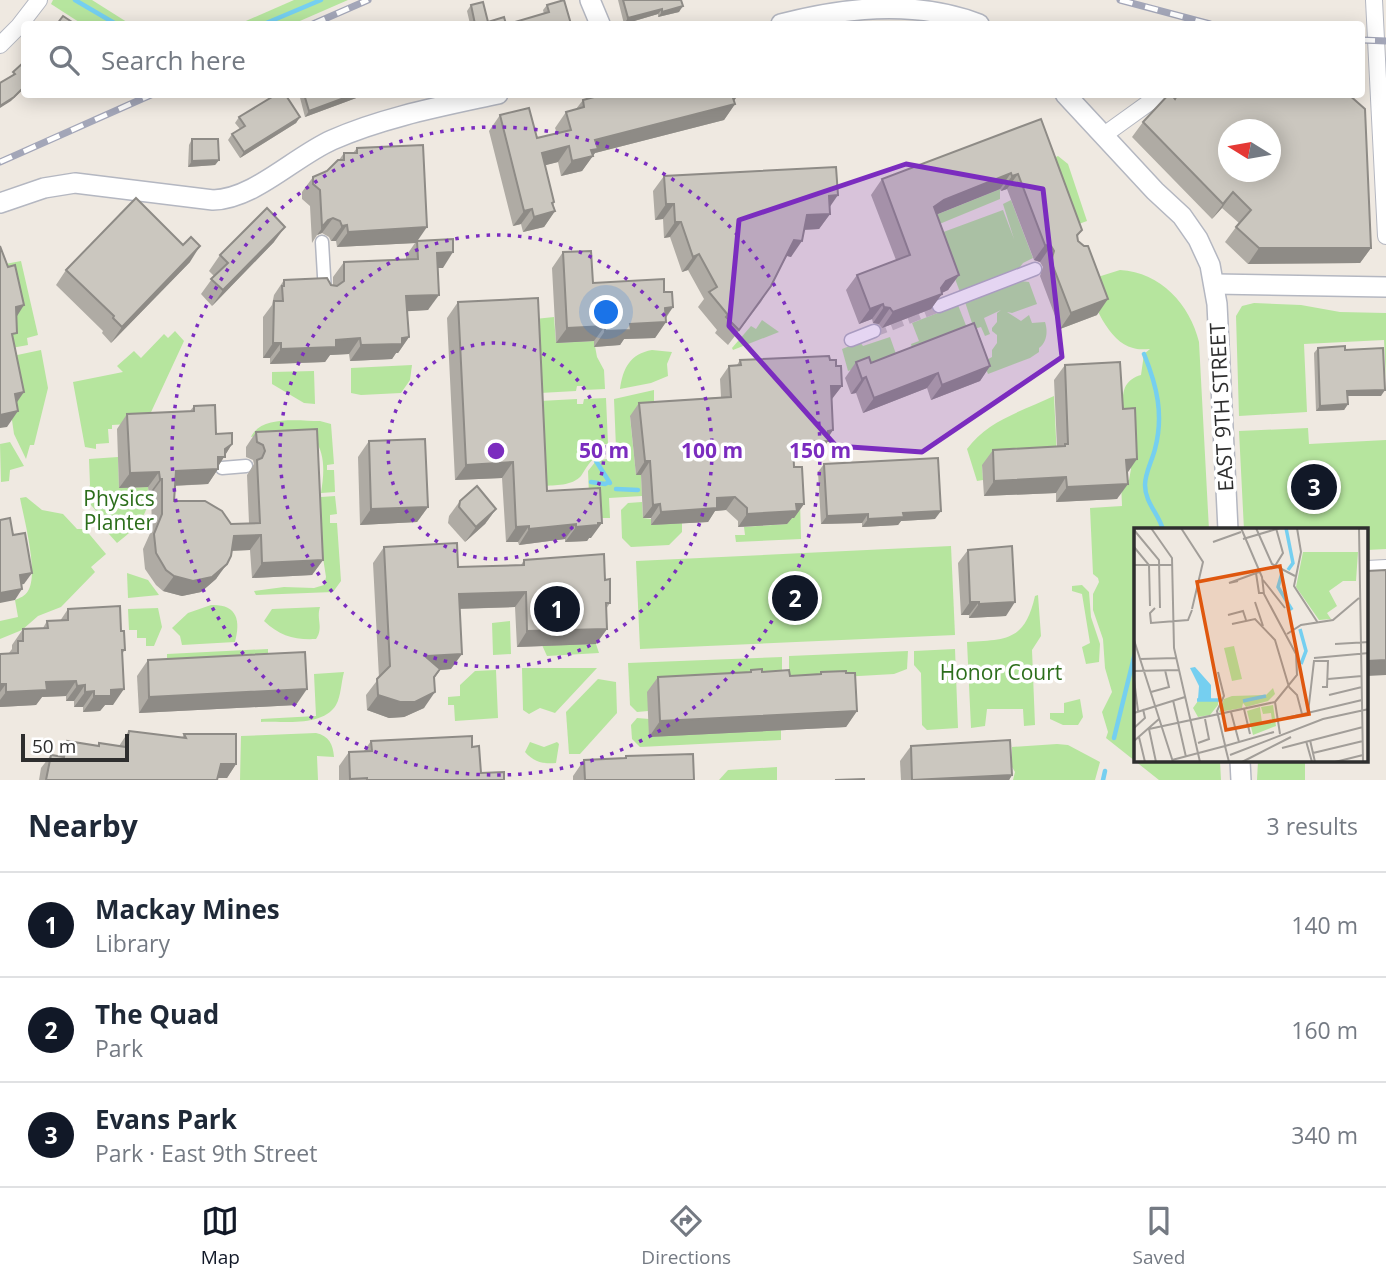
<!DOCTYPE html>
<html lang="en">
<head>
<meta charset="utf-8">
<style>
  body { margin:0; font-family:"Open Sans",sans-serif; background:#f6f6f7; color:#1f2937 }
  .compass { position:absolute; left:1218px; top:119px; width:63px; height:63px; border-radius:50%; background:#fff; box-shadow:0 4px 18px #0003; rotate:281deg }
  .scale { position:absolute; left:21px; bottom:18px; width:108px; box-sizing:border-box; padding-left:7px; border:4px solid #2e2e2e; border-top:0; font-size:19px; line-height:24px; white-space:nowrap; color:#2e2e2e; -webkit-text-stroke:5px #fff; paint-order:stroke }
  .you { position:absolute; left:607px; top:313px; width:24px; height:24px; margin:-18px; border:5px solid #fff; border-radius:50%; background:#1a73e8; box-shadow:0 0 0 10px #1a73e833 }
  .badge { display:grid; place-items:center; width:46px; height:46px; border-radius:50%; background:#111827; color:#fff; font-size:23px; font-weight:700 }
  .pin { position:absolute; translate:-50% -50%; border:4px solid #fff; box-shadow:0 2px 7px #0006 }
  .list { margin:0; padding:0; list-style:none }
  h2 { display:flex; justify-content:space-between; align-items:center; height:91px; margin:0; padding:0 28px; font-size:30px }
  h2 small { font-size:23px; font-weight:400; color:#747a83 }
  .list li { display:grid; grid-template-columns:46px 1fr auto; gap:21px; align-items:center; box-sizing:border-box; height:105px; padding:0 28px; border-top:2px solid #e0e1e3 }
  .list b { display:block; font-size:26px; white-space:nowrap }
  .list p { margin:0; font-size:23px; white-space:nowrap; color:#747a83 }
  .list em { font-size:23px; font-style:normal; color:#747a83 }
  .icon { flex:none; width:38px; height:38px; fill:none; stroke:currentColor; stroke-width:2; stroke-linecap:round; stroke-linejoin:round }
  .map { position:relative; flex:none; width:1386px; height:780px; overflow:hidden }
  .search { position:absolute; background:#fff; box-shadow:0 4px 18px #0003; left:21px; right:21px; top:21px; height:77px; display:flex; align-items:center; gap:18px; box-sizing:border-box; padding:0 24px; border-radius:7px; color:#747a83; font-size:26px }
  .sheet { height:406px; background:#fff }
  nav { display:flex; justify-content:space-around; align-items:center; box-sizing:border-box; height:98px; border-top:2px solid #e0e1e3; background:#fff; font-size:19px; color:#747a83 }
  nav a { display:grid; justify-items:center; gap:4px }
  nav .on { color:#111827 }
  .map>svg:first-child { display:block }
  .green { fill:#b6e59e }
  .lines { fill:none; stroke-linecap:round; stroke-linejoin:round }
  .stream { stroke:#75cff0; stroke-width:4.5 }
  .pedestrian-tunnel { stroke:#c8c4bd; stroke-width:12; stroke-dasharray:12 6; stroke-linecap:butt }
  .pedestrian-casing { stroke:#b4b7c1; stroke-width:15 }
  .minor-casing { stroke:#b4b7c1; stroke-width:18 }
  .tertiary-casing { stroke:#b4b7c1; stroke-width:22 }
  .pedestrian { stroke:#fff; stroke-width:12 }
  .minor { stroke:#fff; stroke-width:16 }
  .tertiary { stroke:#fff; stroke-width:19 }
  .rail-casing { stroke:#a3a6b8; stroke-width:7 }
  .rail { stroke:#fff; stroke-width:4.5; stroke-dasharray:13; stroke-linecap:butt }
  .wall { fill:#afaba4 }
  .shaded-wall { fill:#8e8b86 }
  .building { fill:#cbc7bf; stroke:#8e8b86; stroke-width:2; fill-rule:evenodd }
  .marked { fill:#7b2cbf; fill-opacity:0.2; stroke:#7b2cbf; stroke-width:5; stroke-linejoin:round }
  .ring { fill:none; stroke:#7b2cbf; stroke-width:3.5; stroke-dasharray:3.5 7 }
  .labels { text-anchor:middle; stroke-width:7; stroke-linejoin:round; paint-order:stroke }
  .street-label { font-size:21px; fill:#2e2e2e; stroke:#fff }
  .park-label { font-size:21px; fill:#2c6e1b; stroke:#fff }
  .inset-river { fill:none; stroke:#75cff0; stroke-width:3.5 }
  .inset-road { fill:none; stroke:#a29e99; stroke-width:2 }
  .view { fill:#df570e; fill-opacity:0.15; stroke:#df570e; stroke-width:3.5 }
  .inset-edge { fill:none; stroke:#2e2e2e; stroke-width:3.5 }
  .centre { fill:#7b2cbf; stroke:#fff; stroke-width:3.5 }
  .ring-label { font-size:21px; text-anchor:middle; font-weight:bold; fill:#7b2cbf; stroke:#fff; stroke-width:7; stroke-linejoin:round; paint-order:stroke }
</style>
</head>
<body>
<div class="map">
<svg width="1386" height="780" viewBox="0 0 1386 780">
  <rect width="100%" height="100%" fill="#efe9e1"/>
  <g class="green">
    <path d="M53,0h39l38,24h-48l-31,-20z"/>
    <path d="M294,0h54l-55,24h-54z"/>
    <path d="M1058,156l10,8 19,57 -11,4 -25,-66z"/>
    <path d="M1000,189v10l-63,26 -4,-9z"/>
    <path d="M1011,200l22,58 -10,5 -6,8 -57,21 -22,-58 65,-24 11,29 -11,-35z"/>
    <path d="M21,261l17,74 -11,3 1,7 -22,4 -6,-84z"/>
    <path d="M1120,270c41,2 70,35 79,72l10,188h-73v231h84l1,19h-62l-53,-42 2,-6 -6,-20 10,-20 -7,-24 -2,-29 -10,-29v-16l6,-12 -1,-4 -5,-4 -3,-66 32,-2 -1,-25 8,-1 2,-11 -2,-50 -5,-2c-2,-19 -4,-36 17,-42l3,-21 6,-5c-5,0 -12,1 -17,-1 -25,-6 -40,-46 -48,-67z"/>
    <path d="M1020,281l9,1 8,22 -25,9 -5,-1 14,9 8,-6 3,8 13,-1c3,9 2,20 -6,26v4l-9,6 -42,16 -5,-12 9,-5v-7l5,-7v-8l-5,-4v-3l5,-6v-9l4,-3 -17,8 6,16 -5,2 -4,-9 -7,2 -9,-27z"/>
    <path d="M1254,303l47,2 39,7 46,1v65l-2,-38 -80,4 3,68 -68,4 -3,-100 6,-10z"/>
    <path d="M958,305l9,23 -55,20 -1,-4 8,-3 -7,-18z"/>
    <path d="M554,317l2,26 38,-2 3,16 7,13 1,19 -21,1 -1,-4h-6l-1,5 -36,2 -5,-74z"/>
    <path d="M762,320l17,12 -46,18 -1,-2 19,-22 5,3z"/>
    <path d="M175,331l9,10 -38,82 -34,2v4h-4l1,14 -13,1v5l-11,-2 -12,-65 50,-10 -6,-6 17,-15 7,7 23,-24 4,4z"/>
    <path d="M890,337l6,17 -48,17 -6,-22 18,-7 3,4z"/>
    <path d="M41,350l7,38 -14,57h-4l-4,14 -12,-25 -11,-76z"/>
    <path d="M652,350l20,2 -5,12 1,12 -17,7 -31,6c3,-21 10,-35 32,-39z"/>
    <path d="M412,365l-2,15 -9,13 -40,2 -10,-2v-25z"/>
    <path d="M314,371l1,33 -11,-1 -32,-19v-12z"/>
    <path d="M654,390v25l-24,2 6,58h5l1,21 -33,2 1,20h-20l-2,-47 8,-10 16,-3v-8l4,-2 -2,-49z"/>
    <path d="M1054,396l3,63 -75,7 1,14 -6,1 -10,-32c21,-29 56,-38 87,-53z"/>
    <path d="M606,398l2,46 -9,1v10c-10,6 -12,12 -18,21 -9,10 -26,9 -38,10l-3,-85 37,-2v5h6l1,-5z"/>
    <path d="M320,421l11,3 3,40 -7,1v5h7l1,22 -14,1c3,-19 5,-38 -7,-55l-49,-4 -14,3c10,-22 48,-16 69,-16z"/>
    <path d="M1308,428l1,16 77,-4v109l-19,1v-20h-123l-5,-99z"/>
    <path d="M10,442l14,24 -14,4 -1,11 -8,1 -1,-38z"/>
    <path d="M118,457l1,31 29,-1c5,25 -13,42 -31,56l-24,-27 4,-4 -12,-14 5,-13 -1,-26z"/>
    <path d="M335,496l2,18 -7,1v8h7l4,58 -8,11 -77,3 -2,-4 30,-4 30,1 10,-3 2,-8 -7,-45 2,-35z"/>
    <path d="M26,497l16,13 21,4 14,15h8l21,25 -15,13 4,5 -34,35 -23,9 -16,14 -22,9v-18l18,-4 -3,-17c5,-2 10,-4 13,-9 11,-17 -4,-72 -8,-93z"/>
    <path d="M800,500l1,39 -65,3 -1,-7h10l-1,-8 43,-3z"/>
    <path d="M642,502l1,16 39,5v9l-13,13 -38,2 -9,-9 -1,-28 7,-7z"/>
    <path d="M951,546l4,89 -315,14 -4,-88z"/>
    <path d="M127,573l21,7 11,15 -31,3z"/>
    <path d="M1082,585l7,7 2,25 9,27 -1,18 -13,2 -4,-17 8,-4 -8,-49 -10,-3v-5z"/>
    <path d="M1038,595l3,41 -9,14 3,75 -11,1 -1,-17h-36l-2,17 -14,2 -4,-86c41,-2 58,-2 68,-46z"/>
    <path d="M211,605c26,-1 30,15 24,37l-53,3 -2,-9 -8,-8 16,-15z"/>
    <path d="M320,607c-4,12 4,21 -4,32 -22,1 -36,-3 -52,-18l8,-12z"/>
    <path d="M158,608l4,19 -8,19h-8v-8h-9v-8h-8l-1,-21z"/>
    <path d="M510,621l1,33 -18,1 -1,-32z"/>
    <path d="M596,644l3,9 -52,3 -5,-11z"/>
    <path d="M268,649v14l-101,6v-15z"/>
    <path d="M955,649l3,79 -31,2 -5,-5 -1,-52 -7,-8v-14z"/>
    <path d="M908,651l-1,18 -13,5 -105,6v-24z"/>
    <path d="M782,657v22l-134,32 -11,1 -7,-7 -2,-42z"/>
    <path d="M522,668h75l-42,45 -15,-5 -11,6 -6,-4z"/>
    <path d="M496,670l2,48 -43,3 -1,-16h-6v-8l12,-1v-11l15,-14z"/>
    <path d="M344,672c-3,11 -3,24 -8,33 -13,22 -53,16 -75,17v-3l55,-3 -2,-42z"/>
    <path d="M598,679l18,3 1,31 -37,41h-11l-3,-42z"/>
    <path d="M1080,699l3,18 -5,8h-15l-13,-6v-6h14v-10z"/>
    <path d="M637,718l144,12v10l-141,7 -8,-8 -1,-14z"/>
    <path d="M316,733c13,3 17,11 18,24l-17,-1 1,24h-78l1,-44z"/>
    <path d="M530,742l14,5 13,-5 2,2 -3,19c-14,1 -22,-1 -31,-11z"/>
    <path d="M1057,744l11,1 32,17 -5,18h-82l2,-8 -3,-5v-20z"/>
    <path d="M1258,761h47v19h-48z"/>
    <path d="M777,767v13h-58l9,-10z"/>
  </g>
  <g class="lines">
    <g class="stream">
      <path d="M75,0l41,24"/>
      <path d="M264,24l57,-24"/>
      <path d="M1144,354c13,32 20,61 11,95 -3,12 -10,24 -10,36 0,18 14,29 18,45"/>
      <path d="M596,461l14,22"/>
      <path d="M591,482l14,2 4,-2"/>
      <path d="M616,489l22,1"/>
      <path d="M1114,738l22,-89"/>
      <path d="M1103,780l2,-9"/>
    </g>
    <path class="pedestrian-tunnel" d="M874,331l65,-25"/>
    <g class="pedestrian-casing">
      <g id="pedestrian">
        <path d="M322,242l3,51"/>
        <path d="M939,306l96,-37"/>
        <path d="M851,340l23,-9"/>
        <path d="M222,468l24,-2"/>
      </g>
    </g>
    <g class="minor-casing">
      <g id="minor">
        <path d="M1374,0l12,236"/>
        <path d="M0,45l19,-19 20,-26"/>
        <path d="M1104,135l57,-41"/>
        <path d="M1367,569l19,-1"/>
      </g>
    </g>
    <g class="tertiary-casing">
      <g id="tertiary">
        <path d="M590,0l10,24"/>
        <path d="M781,24c64,-17 136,-24 198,0"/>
        <path d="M1065,94l90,97 27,25 16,23 12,26 7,39 11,226"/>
        <path d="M0,203l44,-15 31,-5 138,17c41,-1 81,-43 119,-60 52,-23 111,-34 166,-46"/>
        <path d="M1215,284l171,3"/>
        <path d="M1240,761l1,19"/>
      </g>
    </g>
    <use href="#pedestrian" class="pedestrian"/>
    <use href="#minor" class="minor"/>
    <use href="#tertiary" class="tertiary"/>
    <g class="rail-casing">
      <g id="rail">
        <path d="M1120,0l90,24"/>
        <path d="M313,24l55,-24"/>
        <path d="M1362,40l24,1"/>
        <path d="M0,162l153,-68"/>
      </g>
    </g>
    <use href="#rail" class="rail"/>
  </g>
  <g class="wall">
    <path d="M618,0h63l-2,12 -21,5v-3l-34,10z"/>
    <path d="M471,5l17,17 18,2h-36l-3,-13z"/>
    <path d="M547,5l24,19 -27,-10 -1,-4z"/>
    <path d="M299,94h68l-62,23z"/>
    <path d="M583,100l151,1 1,3 -11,16 -129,33 -13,18 -21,5 -3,-14 -13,3 10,46 -11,16 -21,5 -2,-8 -8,2 -24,-95 11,-16 37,23 20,-5 -2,-5 11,-16 10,-3z"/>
    <path d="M239,117h61l-4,6 -56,35 -12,-18 4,-6 8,-5 -5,-6z"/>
    <path d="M1041,119l41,111 -4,6v5l19,74 -37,14 -20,-53 3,-9 -3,-5 -6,-2 -27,-71 -6,2 -1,-2 -63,25 22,61 -11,15 -6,3 -11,16 -49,19 -3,-4 -6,-1 -1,-4 -13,5 -13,-34 11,-15 39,-15 -25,-65 11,-16z"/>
    <path d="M1143,122l228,126 -11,15 -112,1 -23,-22 14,-19 -17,-15 -10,11 -80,-82z"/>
    <path d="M192,139l27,21 -4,5 -27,2 1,-22z"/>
    <path d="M357,148l60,93 26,27h-5l-10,42 -21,1 2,26 -11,16h-2l-4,6 -42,2 -1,-7 -19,1 -5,7 -55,2v-6h-7v-41l9,-12 2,-10 10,-15 49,5v-8l11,-15 62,-3v-3l9,-13 -78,4 -1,-6h-5l-2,-4 -7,-4 -5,2 -5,8 -2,-37 -8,-7v-7l11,-15 14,-6 12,-11 5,-7h9z"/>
    <path d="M664,176l165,32 1,6 -11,15 -15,1 -13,27 -4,-1 -26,46 -33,43 -13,-12 2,-3 -19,-23 6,-8 -16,-29 -6,2 -12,-35 -6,1 -1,-19 -8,1 -2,-29z"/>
    <path d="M274,242l-62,64 -11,-12 13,-18 -5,-5 11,-16z"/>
    <path d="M183,245l7,17 -79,81 -9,-10 1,-2 -47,-46 10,-15z"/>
    <path d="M563,252l30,31 71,9 9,15 -7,11v4l-11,16 -31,1 -4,6 -26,2v-6l-38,2 -4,-75z"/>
    <path d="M458,302l89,189 44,47h-2l-2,3 -22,1v-3l-46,6 -1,-3h-12l-4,-64 -47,2 -8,-162z"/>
    <path d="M1318,348l27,2 36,46h-34l1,8 -4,6 -28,1 -2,-58z"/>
    <path d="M740,360h90l6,6 6,20 -11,13 -3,42 -9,13 -26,2 1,11 10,37 -10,14h-2l-5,6 -49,3v-6l-12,-11 -11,1 -7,11 -57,3v-7h-8l-2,-43h-5l-6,-59 9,-13 82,-6 -1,-18 9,-13 8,-1z"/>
    <path d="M856,362l15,1 119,3 -10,15 -49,19 -4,-12 -64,25 -7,-20 -5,1 -6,-16z"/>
    <path d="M1065,365l58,44 4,64 -10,26 -61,3v-9l-72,3 -2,-31 11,-15 64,-3 -3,-67z"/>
    <path d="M194,406l22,28 16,10 -14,22v3l-10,15 -33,2 -1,15 57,23 18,-1 -2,-48 7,-11 -1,-4 -7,-3v-10l10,-15 67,128 -11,15 -60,3 -2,-28 -18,1 -16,28 -15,13 -19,4 -19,-5 -7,-6 -11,-16 -2,-20 9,-20 -1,-35h-2l-1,-7 -29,1 -2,-59 10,-15 62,-2z"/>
    <path d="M369,441l59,66 -11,15 -57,3 -2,-68z"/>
    <path d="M824,464l111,55 -34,2 -3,4 -36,2v-4l-41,1 -3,-52z"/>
    <path d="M460,501l36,8 -11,15 -20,18 -17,-19 1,-7z"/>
    <path d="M384,547l74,20 63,-2 3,-5 81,20 5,23 -4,6 1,20 -11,15 -79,3 -2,-40 -55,2 -9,60 -11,1 -6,9 -10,29 -20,9 -15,1 -22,-8 -1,-15 13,-17 -6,-115z"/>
    <path d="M968,550l38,66 -37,2v-3h-8l-3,-52z"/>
    <path d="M68,609l53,22 4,19 -3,4 -9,51h-8l-5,6 -17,1v-5h-9v-6h-8v-5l-24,1 -6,8 -36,2v-53l9,-1 3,-4v-4l11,-16 20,-1 4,-7h13z"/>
    <path d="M148,660l148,45 -157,8 -2,-37z"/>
    <path d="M751,670l39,6 29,-1 2,-3 36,39 -11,16 -197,10 -2,-45 11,-15 91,-5z"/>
    <path d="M129,731l53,7 2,-4 52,30 -9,14h-9l-1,2h-178l2,-12 10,-13 7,1 9,-15 30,5 2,-3 20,3z"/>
    <path d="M371,741l101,6 9,26 23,7h-165v-14l10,-14 15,-1z"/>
    <path d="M911,746l101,29 -3,5h-108l-1,-19z"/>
    <path d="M626,756l68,24h-121v-4l11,-16 40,-2z"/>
  </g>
  <g class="shaded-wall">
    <path d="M683,6l-4,6 -21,5 4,-5z"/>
    <path d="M662,9l-4,5 -34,10 4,-6z"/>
    <path d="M24,87v1l-13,13 -11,7v-2z"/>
    <path d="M355,94h12l-62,23 4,-6z"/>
    <path d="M739,94l-8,11 4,-1 -11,16 -129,33 -13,18 -21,5 11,-15 23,-21 137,-45z"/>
    <path d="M300,117l-4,6 -56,35 4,-6z"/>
    <path d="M569,146l-11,16 -27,7 11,-16z"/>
    <path d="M219,160l-4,5 -27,2 4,-6z"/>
    <path d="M1011,173l-11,16 -67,27 1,-9 10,-7z"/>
    <path d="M1018,174l-11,15 -6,2 11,-15z"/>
    <path d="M1233,192l-11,16 -10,11 11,-15z"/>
    <path d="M838,195l-11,16 2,-15z"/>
    <path d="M554,202l-7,11 8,-2 -11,16 -21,5 11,-15z"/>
    <path d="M666,204h8l-11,15 -8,1z"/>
    <path d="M532,209l-11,15 -8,2 11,-15z"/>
    <path d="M830,214l-11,15 -22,1 10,-15z"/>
    <path d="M333,218l-11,15 -5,2 11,-15z"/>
    <path d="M675,222h6l-11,15 -6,1z"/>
    <path d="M347,225l-11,16h-5l11,-15z"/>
    <path d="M285,227l-11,15 -62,64 11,-16z"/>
    <path d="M427,227l-11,16 -79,4 11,-15z"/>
    <path d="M794,240l8,1 -11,16 -7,-2z"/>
    <path d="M1045,245l6,1 -11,16 -6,-2z"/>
    <path d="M200,246l-10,16 -79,81 11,-16z"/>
    <path d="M1259,248h112l-11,15 -112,1z"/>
    <path d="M453,252l-10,16h-17l11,-15z"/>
    <path d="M699,254l-11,16 -6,2 11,-15z"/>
    <path d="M959,275l-11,15 -13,6 11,-15z"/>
    <path d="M942,294l-11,15 -49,19 11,-16z"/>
    <path d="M439,295l-11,15 -33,2 11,-16z"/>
    <path d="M1108,299l-11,16 -37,14 11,-16z"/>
    <path d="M883,304l-11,15 -13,5 11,-15z"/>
    <path d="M24,305l-10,16 2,-14z"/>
    <path d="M673,307l-11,15h4l-11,16 -31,1 -4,6 -26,2 11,-16 25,-7 35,-16z"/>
    <path d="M884,307l6,1 -11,16 -6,-1z"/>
    <path d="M605,326l-11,15 -38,2 11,-15z"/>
    <path d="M409,337l-11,16h-2l-4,6 -42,2 11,-16z"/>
    <path d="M360,338l-11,16 -19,1 -5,7 -55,2 11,-15 55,-9z"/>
    <path d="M273,343h8l-11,15h-7z"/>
    <path d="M990,366l-10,15 -49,19 11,-15z"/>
    <path d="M938,373l-11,15 -64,25 11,-15z"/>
    <path d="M866,377l-10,16 -5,1 11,-15z"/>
    <path d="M831,386h11l-10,13 -11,1z"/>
    <path d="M1385,390l-4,6h-38l4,-5z"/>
    <path d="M24,392l-11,16 2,-14z"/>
    <path d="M1348,404l-4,6 -28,1 4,-5z"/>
    <path d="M18,411l-11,16 -7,1v-13z"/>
    <path d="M833,430l-7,11h2l-9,13 -36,2 10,-14 35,-11z"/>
    <path d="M232,444l-16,26 2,-1 -10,15 -43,2 11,-15 49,-22z"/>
    <path d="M1137,459l-11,16v-15z"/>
    <path d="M645,461h5l-9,14h-5z"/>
    <path d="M513,462l-11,16 -47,2 11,-15z"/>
    <path d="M159,472l-11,15 -29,1 11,-15z"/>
    <path d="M1066,477l-10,16 -72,3 10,-15z"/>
    <path d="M160,479h2l-11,15h-2z"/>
    <path d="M1128,484l-11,15 -61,3 11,-15z"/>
    <path d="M735,497l-9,13 -11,1 -7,11 -57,3 10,-13 56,-14z"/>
    <path d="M660,504l-9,14h-8l10,-13z"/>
    <path d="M796,504h8l-10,14h-2l-5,6 -49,3 9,-13z"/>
    <path d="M428,507l-11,15 -57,3 11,-16z"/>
    <path d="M496,509l-11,15 -20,18 11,-15z"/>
    <path d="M941,511l-6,8 -34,2 -3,4 -36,2 6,-8 35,-6z"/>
    <path d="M868,514l-6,9 -41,1 6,-8z"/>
    <path d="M598,523h4l-11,15h-2l-2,3 -22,1 11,-15z"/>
    <path d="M576,524l-11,15 -46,6 10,-16z"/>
    <path d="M529,526l-11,16h-12l10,-15z"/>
    <path d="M261,535l-11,15 -26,1 10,-15z"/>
    <path d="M323,560l-11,15 -60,3 10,-15z"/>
    <path d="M227,564l-11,15 -15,13 -19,4 -19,-5 11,-15z"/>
    <path d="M32,573l-8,11 -12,2 8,-11z"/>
    <path d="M22,589l-7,11 -15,3v-10z"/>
    <path d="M526,592l-11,15 -67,2 11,-15z"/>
    <path d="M970,602h9l-10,13h-8z"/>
    <path d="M1015,602l-9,14 -37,2 10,-14z"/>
    <path d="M607,629l-11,15 -79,3 10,-16z"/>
    <path d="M462,654l-11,15 -11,1 -11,15 -4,-29z"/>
    <path d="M1386,660v15l-19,1v-15z"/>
    <path d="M76,681l-10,15 -24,1 -6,8 -36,2v-7l6,-8 40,-10z"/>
    <path d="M0,684h6l-6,8z"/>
    <path d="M85,685l-11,16h-8l11,-15z"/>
    <path d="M124,689l-11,16h-8l-5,6 -17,1 11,-16 17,-6z"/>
    <path d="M307,689l-11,16 -157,8 10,-16z"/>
    <path d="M94,691l-11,16h-9l11,-15z"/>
    <path d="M435,692l-11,16 -20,9 -15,1 -22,-8 11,-15z"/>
    <path d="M857,711l-11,16 -197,10 11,-16z"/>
    <path d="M221,764h15l-9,14h-16z"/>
    <path d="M1012,775l-3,5h-90z"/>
  </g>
  <g class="building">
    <path d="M564,0l7,24h-63l41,-12 -2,-7z"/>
    <path d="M623,0h58l2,6 -21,6v-3l-34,9z"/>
    <path d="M483,2l5,20 16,-5 2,7h-31l-4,-19z"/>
    <path d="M63,16l12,8h-18z"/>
    <path d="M24,62v25l-10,10 -14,9v-23l15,-9 -2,-2z"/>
    <path d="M277,94h8l15,23 -56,35 -12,-18 13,-8 -6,-9z"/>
    <path d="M304,94h51l-46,17z"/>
    <path d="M605,94h131l-4,1 3,9 -140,36 3,9 -7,1 2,6 -21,5 -3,-15 -27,7 12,49 -2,1 3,8 -21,6 -2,-8 -8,2 -24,-96 29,-7 8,30 34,-8 -5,-18 18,-5 -1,-7z"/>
    <path d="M1169,94h2l4,5 3,-5h170l17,15 6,139h-112l-23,-21 15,-17 -18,-18 -10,12 -80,-82zM1228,130h42v42h-42z"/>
    <path d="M1041,119l41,111 -5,5 1,6 6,5h4l20,53 -37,14 -20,-52 3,-10 -3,-5 -6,-1 -27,-71 -6,2 -1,-3 -67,27 -10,7 25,68 -13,6 -5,7 1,6 -49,18 -3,-4 -6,-1 -1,-3 -13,5 -13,-34 53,-20 -28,-76z"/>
    <path d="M192,139h26l1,21 -27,1z"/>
    <path d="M423,145l4,82 -79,5 -1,-7 -5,1 -2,-5 -7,-3 -5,2 -6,7 -2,-37 -7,-6v-7l14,-6 11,-11h6v-7h13v-5z"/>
    <path d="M836,167l2,28 -9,1 1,18 -23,1 -5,26 -8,-1 -23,46 -32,44 -13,-13 2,-2 -19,-23 8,-5 -18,-33 -6,3 -12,-35h-6l-1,-18h-8l-2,-28z"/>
    <path d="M136,198l47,47 8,-8 9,9 -78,81 -9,-9 1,-2 -48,-46z"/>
    <path d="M267,208l18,19 -62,63 -12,-11 17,-16 -8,-8z"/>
    <path d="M453,239v13l-16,1 2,42 -33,1 3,41 -7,1v6l-41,1 -1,-7 -24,2v7l-55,2v-6h-8l1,-42h9l-1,-15h2v-6l43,-2 4,7 6,1 7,-5v-19l74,-3 -1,-18z"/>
    <path d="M0,246l8,21 7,-2 9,40 -8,2 1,26 -5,1 12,58 -9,2 3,17 -18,4z"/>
    <path d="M591,251l2,32 71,-4v13h8l1,15 -8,1 1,14 -36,2 1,6 -26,1v-5l-38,2 -4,-76z"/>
    <path d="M538,298l9,193 53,-3 2,35h-4v2l-22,2v-3l-47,5v-3l-13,1 -3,-65 -47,3 -8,-163z"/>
    <path d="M974,323l16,43 -48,19 -4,-12 -64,25 -8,-21 -4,2 -6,-17 13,-5 2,6z"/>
    <path d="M1345,346v4l38,-2 2,42 -38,1 1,13 -28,2 -2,-58z"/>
    <path d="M829,356l1,4h6v6h5l1,20h-11l2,44 -5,1v10l-35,1 1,25h8l2,37h-8l1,7 -50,3v-6l-12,-11 -18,1v10l-56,4 -1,-8 -7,1 -3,-44h-5l-6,-58 92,-6 -2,-31 12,-1 -1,-5z"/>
    <path d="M1120,362l3,47 12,-1 2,51 -11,1 2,24 -61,3 -1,-10 -72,4 -1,-31 72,-4v-2h3l-3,-79z"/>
    <path d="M215,405l1,29 16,-1v11l-7,5v8h-7v12l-42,2 -2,30h31l17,10 9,13 29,-1 -3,-63 5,-2 3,-7 -2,-6 -6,-3 -1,-10 61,-3 6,131 -61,3 -1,-28 -27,1 -3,20 -4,8 -15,13 -19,4 -19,-5 -8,-6 -10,-17 -2,-19 8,-20v-35h-2l-1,-7 -29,1 -3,-59 67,-3v-5z"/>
    <path d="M425,439l3,68 -57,2 -2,-68z"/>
    <path d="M938,458l3,53 -38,2 1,4 -36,2v-5l-41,2 -3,-52z"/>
    <path d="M477,486l19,23 -20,18 -17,-20 1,-6z"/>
    <path d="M10,518l3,17 12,-2 7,40 -12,2 2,14 -22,4v-73z"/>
    <path d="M457,543l1,24 66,-2v-5l80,-6 1,26 5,-1v24h-4l1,26 -80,2 -1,-39 -67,2 3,60 -37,2 15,13 -6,8 1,15 -20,10h-15l-22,-7 -1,-16 13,-13 -6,-119z"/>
    <path d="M1012,546l3,56 -36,2v-2h-9l-2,-52z"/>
    <path d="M1386,570v90l-19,1v-90z"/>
    <path d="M120,606l1,25h3l1,19h-3l2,39 -13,1v6h-17v-5l-9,1v-7l-8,1 -1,-5 -30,1 1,8 -41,2v-8h-6v-30l18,-1v-12h5v-12l25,-1 -1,-7 21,-1v-11z"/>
    <path d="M305,652l2,37 -158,8 -1,-37z"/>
    <path d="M762,669v3l27,-2 1,6 31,-2v-2l25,-1v2h9l2,38 -197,10 -2,-44 93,-5v-2z"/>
    <path d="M129,731l57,7 -2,-4h52v30h-15l-4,16h-171l5,-25 13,2 3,-16 32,5v-3l27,4z"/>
    <path d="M472,736v11l7,-1 2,27 23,-1v8h-137v-2l-17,1 -1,-27 23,-1 -1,-10z"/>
    <path d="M1010,740l2,35 -100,5 -1,-34z"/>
    <path d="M693,754l1,26h-109l-1,-20 42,-2v-2z"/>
    <path d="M864,779v1h-29z"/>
  </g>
  <path class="marked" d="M906,164l137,25 19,168 -140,95 -86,-6 -107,-120 10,-106z"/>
  <g class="ring">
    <circle cx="496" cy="451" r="108"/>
    <circle cx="496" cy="451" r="216"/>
    <circle cx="496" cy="451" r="324"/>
  </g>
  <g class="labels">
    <g class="street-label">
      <text transform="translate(1222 407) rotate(-93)" y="7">EAST 9TH STREET</text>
    </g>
    <g class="park-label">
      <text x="119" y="506">Physics<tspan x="119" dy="24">Planter</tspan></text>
      <text x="1001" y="680">Honor Court</text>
    </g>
  </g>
  <g transform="translate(1134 528)">
    <rect width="234" height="234" fill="#efe9e1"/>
    <path d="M169,24h55l-2,29h-13l-14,10 8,15 -10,7 4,6 -12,1 -23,-33zM100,118l8,33 -10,2 -8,-33zM139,160l2,6 -7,7 -22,6 -3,-4 -1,5 -23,4 5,-13 8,-3 34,-1zM64,173h20v4l-8,10 -12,2 -5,-9zM139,177l3,21 -23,9 -6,-24 13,-4 2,16 10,-2 -1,-8 -8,1 -2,-7z" fill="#b6e59e"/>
    <path d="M61,139l16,18v14h-13l1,-13 -9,-18z" fill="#75cff0"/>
    <path class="inset-river" d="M152,0l7,35 -5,7M148,45l-4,14 14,23M166,101l6,22 -5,13M63,172h23M109,173l23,-5"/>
    <path class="inset-road" d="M17,0l21,30 2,90 26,114M47,0l22,34 -11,47M122,0l16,36 23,12M163,0l4,24 -7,34 24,37M225,0l4,234M0,2l25,30 1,48M109,11l37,-11M79,14l28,-10M0,19l15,18 1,41M1,37h37M141,38l8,-13 -7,-25M122,45l3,20h4M129,52l22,28M104,53l-9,2 30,-11M121,74l8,24M21,80l-5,5 1,10 37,-3 4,-10M94,87l15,-4 3,9M98,96l23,-5 20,21 14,47M153,106l14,-9 32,-5 26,-22M0,112l39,122M201,116l34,-2M180,130l55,-5M6,131l36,-1M0,143l45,-1M84,144l6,24 -7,15 8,34M194,151l34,-3M0,152l4,31M155,159l8,8 5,19M17,164l18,-5 -4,-17M195,167l33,-8M39,172l13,57M141,174l5,32M110,181l6,25M97,184l8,30M0,185l51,-16M174,185l6,-52h14l-1,26h-5M144,192l84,-20M0,200l11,-10 -2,-9M15,201l126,-27 22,-27 -1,-21 -32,-60 -2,-17 -21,-49M15,201l7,33M5,209l6,25M176,212l5,22M0,213l25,-22M172,213l6,21M64,215l11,-4 -4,-20M91,218l49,-14M148,220l81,-21M179,225l50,-12M96,227l93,-36 46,-10M38,232l53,-14 4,16M108,234l49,-25M201,234l28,-7"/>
    <path class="view" d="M146,38l29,148 -83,16 -29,-148z"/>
    <rect width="234" height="234" class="inset-edge"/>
  </g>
  <circle cx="496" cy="451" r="10" class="centre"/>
  <g class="ring-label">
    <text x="604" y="458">50 m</text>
    <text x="712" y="458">100 m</text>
    <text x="820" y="458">150 m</text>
  </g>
</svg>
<svg class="compass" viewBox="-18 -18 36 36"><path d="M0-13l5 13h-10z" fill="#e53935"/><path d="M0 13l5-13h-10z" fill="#747a83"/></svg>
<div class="scale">50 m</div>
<div class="you"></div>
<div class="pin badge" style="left:557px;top:609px">1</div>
<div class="pin badge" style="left:795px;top:598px">2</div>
<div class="pin badge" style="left:1314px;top:487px">3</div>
<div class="search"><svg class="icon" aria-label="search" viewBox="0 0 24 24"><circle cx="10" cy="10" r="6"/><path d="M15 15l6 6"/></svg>Search here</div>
</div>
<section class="sheet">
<h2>Nearby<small>3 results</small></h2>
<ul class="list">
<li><span class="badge">1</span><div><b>Mackay Mines</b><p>Library</p></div><em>140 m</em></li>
<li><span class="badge">2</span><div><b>The Quad</b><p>Park</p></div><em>160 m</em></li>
<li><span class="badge">3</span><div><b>Evans Park</b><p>Park · East 9th Street</p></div><em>340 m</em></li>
</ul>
</section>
<nav>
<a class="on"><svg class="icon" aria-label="map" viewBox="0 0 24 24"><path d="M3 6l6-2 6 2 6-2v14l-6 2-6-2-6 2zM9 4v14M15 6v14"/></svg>Map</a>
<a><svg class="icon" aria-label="directions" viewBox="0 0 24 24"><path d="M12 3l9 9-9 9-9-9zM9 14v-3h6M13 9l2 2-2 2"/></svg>Directions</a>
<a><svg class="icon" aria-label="saved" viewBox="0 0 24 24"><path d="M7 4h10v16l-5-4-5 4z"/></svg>Saved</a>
</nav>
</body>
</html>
